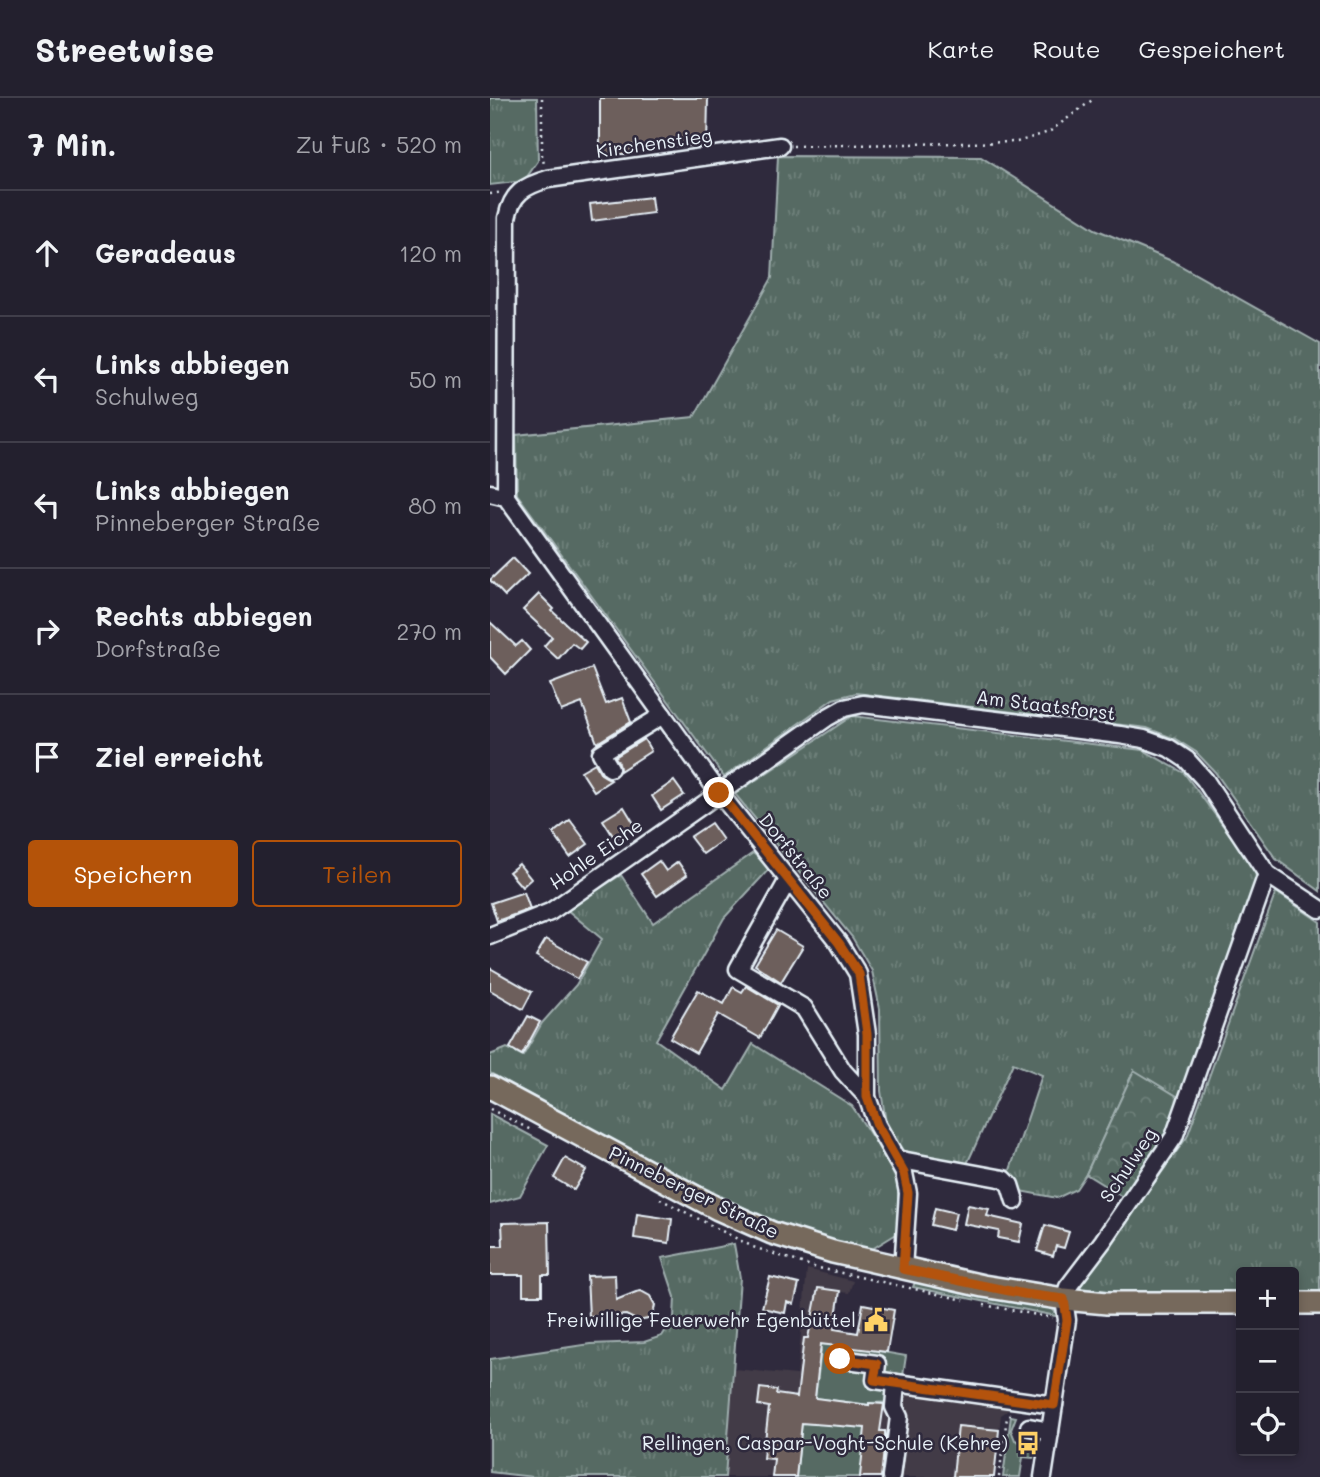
<!DOCTYPE html>
<html lang="de">
<head>
<meta charset="utf-8">
<style>
  body { margin:0; font-family:Mali,sans-serif; background:#2f2d3a; color:#f1f3f6 }
  .controls { position:absolute; right:21px; bottom:21px; display:grid; overflow:hidden; border-radius:7px; box-shadow:0 4px 10px #0003 }
  .controls button { width:63px; height:63px; display:grid; place-items:center; padding:0; border:0; border-bottom:2px solid #403e4a; background:#23202e; color:#f1f3f6; font:35px sans-serif }
  .stop { position:absolute; width:21px; height:21px; margin:-16px; border:5px solid #b45309; border-radius:50%; background:#fff }
  .stop.end { background:#b45309; border-color:#fff; box-shadow:0 2px 7px #0008 }
  .list { margin:0; padding:0; list-style:none }
  h2 { display:flex; justify-content:space-between; align-items:center; height:91px; margin:0; padding:0 28px; font-size:30px }
  h2 small { font-size:23px; font-weight:400; color:#a3a3aa }
  .list li { display:grid; grid-template-columns:46px 1fr auto; gap:21px; align-items:center; box-sizing:border-box; height:126px; padding:0 28px; border-top:2px solid #403e4a }
  .list b { display:block; font-size:26px; white-space:nowrap }
  .list p { margin:0; font-size:23px; white-space:nowrap; color:#a3a3aa }
  .list em { font-size:23px; font-style:normal; color:#a3a3aa }
  .actions { display:flex; gap:14px; padding:21px 28px }
  .actions a { flex:1; padding:16px 0; border:2px solid #b45309; border-radius:7px; text-align:center; font-size:24px; color:#b45309 }
  .actions .main { background:#b45309; color:#fff }
  .icon { flex:none; width:38px; height:38px; fill:none; stroke:currentColor; stroke-width:2; stroke-linecap:round; stroke-linejoin:round }
  .map { position:relative; flex:none; width:830px; height:1379px; overflow:hidden }
  header { display:flex; align-items:center; gap:42px; box-sizing:border-box; height:98px; padding:0 35px; background:#23202e; border-bottom:2px solid #403e4a }
  header strong { font-size:33px }
  nav { display:flex; gap:38px; margin-inline-start:auto; font-size:24px }
  main { display:flex }
  aside { flex:1; background:#23202e }
  .map>svg:first-child { display:block }
  .built { fill:#423a46 }
  .grass { fill:url(#grass-tufts); stroke:#9faeae; stroke-width:2 }
  .forest { fill:url(#forest-crowns); stroke:#9faeae; stroke-width:2 }
  .park { fill:#566a63; stroke:#9faeae; stroke-width:2 }
  .building { fill:#6d5e5b; stroke:#e8f1f8; stroke-width:2 }
  .lines { fill:none; stroke-linecap:round; stroke-linejoin:round }
  .minor-casing { stroke:#e8f1f8; stroke-width:21 }
  .major-casing { stroke:#e8f1f8; stroke-width:26 }
  .path { stroke:#e8f1f8; stroke-width:2.5; stroke-dasharray:2 5; stroke-linecap:butt }
  .minor { stroke:#2f2a3d; stroke-width:16 }
  .major { stroke:#76695c; stroke-width:21 }
  .route { stroke:#b45309; stroke-width:9 }
  .labels { text-anchor:middle; stroke-width:5; stroke-linejoin:round; paint-order:stroke }
  .street-label { font-size:19px; fill:#e8f1f8; stroke:#2f2a3d }
  .poi-label { font-size:19px; fill:#e8f1f8; stroke:#2f2a3d; text-anchor:end }
</style>
</head>
<body>
<header>
<strong>Streetwise</strong>
<nav><a>Karte</a><a>Route</a><a>Gespeichert</a></nav>
</header>
<main>
<aside>
<h2>7 Min.<small>Zu Fuß · 520 m</small></h2>
<ul class="list">
<li><svg class="icon" aria-label="ahead" viewBox="0 0 24 24"><path d="M12 20V5M6 11l6-6 6 6"/></svg><div><b>Geradeaus</b></div><em>120 m</em></li>
<li><svg class="icon" aria-label="left" viewBox="0 0 24 24"><path d="M17 20v-9H6M10 6l-5 5 5 5"/></svg><div><b>Links abbiegen</b><p>Schulweg</p></div><em>50 m</em></li>
<li><svg class="icon" aria-label="left" viewBox="0 0 24 24"><path d="M17 20v-9H6M10 6l-5 5 5 5"/></svg><div><b>Links abbiegen</b><p>Pinneberger Straße</p></div><em>80 m</em></li>
<li><svg class="icon" aria-label="right" viewBox="0 0 24 24"><path d="M7 20v-9h11M14 6l5 5-5 5"/></svg><div><b>Rechts abbiegen</b><p>Dorfstraße</p></div><em>270 m</em></li>
<li><svg class="icon" aria-label="arrive" viewBox="0 0 24 24"><path d="M6 21V4h12l-3 4 3 4H6"/></svg><div><b>Ziel erreicht</b></div></li>
</ul>
<div class="actions"><a class="main">Speichern</a><a>Teilen</a></div>
</aside>
<div class="map">
<svg width="830" height="1379" viewBox="0 0 830 1379">
  <defs>
    <pattern id="grass-tufts" width="24" height="20" patternUnits="userSpaceOnUse" patternTransform="scale(1.75)"><rect width="24" height="20" fill="#566a63"/><path d="M3 7l-1-3M5 7V3M7 7l1-3M15 17l-1-3M17 17v-4M19 17l1-3" fill="none" stroke="#6e807a"/></pattern>
    <pattern id="forest-crowns" width="20" height="18" patternUnits="userSpaceOnUse" patternTransform="scale(1.75)"><rect width="20" height="18" fill="#566a63"/><path d="M2 6a3 3 0 1 1 6 0M12 15a3 3 0 1 1 6 0" fill="none" stroke="#6e807a"/></pattern>
  </defs>
  <rect width="100%" height="100%" fill="#2f2a3d"/>
  <filter id="ink" filterUnits="userSpaceOnUse"><feTurbulence type="fractalNoise" baseFrequency=".0143" numOctaves="2"/><feDisplacementMap in="SourceGraphic" scale="14" xChannelSelector="R" yChannelSelector="G"/><feConvolveMatrix kernelMatrix="1 2 1 2 8 2 1 2 1" color-interpolation-filters="sRGB"/></filter>
  <g filter="url(#ink)">
    <path class="built" d="M317,1171l46,12 -4,12 -9,-1 -6,37 69,48 127,19 -29,19 -7,62h-269l9,-108 63,6z"/>
    <g class="grass">
      <path d="M0,0h47l1,63 -14,20 -34,4z"/>
      <path d="M288,58l203,1 114,72 77,32 148,83v547l-44,-32 -61,-87 -19,-20 -21,-13 -28,-11 -291,-35 -23,6 -109,78 -207,-283 -1,-59 178,-18 78,-139z"/>
      <path d="M362,618l291,34 41,23 75,101 -79,224 -46,-27 -48,103 -10,15 -19,9 -53,-10 38,-113 -29,-12 -53,116 -45,-9 -29,-47 -5,-32 -1,-82 -8,-38 -20,-34 -117,-143z"/>
      <path d="M263,755l17,15 -46,50 -68,122 70,50 27,-46 99,62 46,71v56l-26,16 -58,-12 -59,-24 -81,-40 -184,-100v-18l17,-7 16,8 19,-33 34,-38 26,-46 -36,-30 55,-34 32,48z"/>
      <path d="M786,794l44,30v370h-26v-20h-53v20l-116,1 -46,-5 108,-151z"/>
      <path d="M0,1016l58,31 -28,51 -30,8z"/>
      <path d="M244,1146l6,34 -15,199h-192l-43,-5v-113l100,-15 54,-2 18,-6 12,-18 1,-21 -13,-39z"/>
      <path d="M426,1182l133,25 8,9 -1,2 -143,-29z"/>
      <path d="M521,1318l5,1 -5,13 4,10 20,9 -2,9 -10,-1 -3,20h-17z"/>
    </g>
    <path class="forest" d="M644,972l46,28 -11,35 -43,66 -40,-25z"/>
    <g class="park">
      <path d="M329,1246l18,2 1,-2 68,12 -7,46 -29,1 -1,2 -54,-7 6,-47z"/>
      <path d="M326,1324l51,6 -7,49h-64l6,-54 13,1z"/>
    </g>
    <g class="building">
      <path d="M110,0h108l-1,48 -75,-1 -1,9h-31z"/>
      <path d="M161,99l2,16 -61,8 -2,-17z"/>
      <path d="M23,460l15,16 -23,22 -15,-16z"/>
      <path d="M49,496l15,15 -2,2 34,31 -6,7 -8,-6 -14,16 -14,-13 8,-9 -29,-27z"/>
      <path d="M0,524l26,24 6,-5 8,9 -24,24 -16,-17z"/>
      <path d="M102,570l14,36 16,-6 9,24 -34,21 -15,-40 -21,8 -11,-27z"/>
      <path d="M154,641l7,12 -31,20 -1,-8 -4,-6z"/>
      <path d="M105,665l6,11 10,6 -17,11 -13,-20z"/>
      <path d="M184,683l10,14 -23,15 -9,-14z"/>
      <path d="M134,709l11,18 -20,14 -12,-19z"/>
      <path d="M80,722l18,24 -18,13 -17,-24z"/>
      <path d="M221,725l12,17 -20,14 -13,-17z"/>
      <path d="M169,763l7,10 12,-9 9,13 -30,21 -16,-22z"/>
      <path d="M29,766l12,15 -9,8 -13,-15z"/>
      <path d="M34,794l6,17 -33,12 -6,-18z"/>
      <path d="M286,832l27,16 -22,36 -26,-17z"/>
      <path d="M56,841l41,23 -10,17 -41,-23z"/>
      <path d="M0,870l42,24 -9,17 -33,-19z"/>
      <path d="M256,888l32,19 -18,33 -42,-24 -22,39 -26,-15 28,-48 26,14 9,-17 9,5z"/>
      <path d="M38,918l12,6 -18,33 -12,-7z"/>
      <path d="M75,1060l21,12 -12,20 -20,-12z"/>
      <path d="M478,1107l21,4 -2,7 36,8 -4,18 -21,-4 1,-7 -35,-7z"/>
      <path d="M445,1110l21,5 -4,17 -21,-5z"/>
      <path d="M147,1116l35,5 -3,24 -35,-5z"/>
      <path d="M59,1124l1,53h-8v20h-19v-20h-33v-29h13l-1,-23z"/>
      <path d="M555,1127l24,7 -5,16 -8,-2 -3,10 -16,-5z"/>
      <path d="M125,1177l1,25 20,-8 5,-1 9,5 5,9 -1,5 -6,9 -10,2 -12,-6 -37,2 -2,-41z"/>
      <path d="M280,1179l29,7 -5,20 -7,-2 -2,11 -23,-5z"/>
      <path d="M328,1190l22,3 -6,38 24,4 5,-29 31,6 -7,42 -66,-8 -6,54 54,7v-2l15,1 -4,27h5v9l-4,37h-21l5,-49 -63,-5 -6,54h-24l2,-18 -11,-1 6,-51 -11,-2 2,-17 17,2 -1,4 21,3 7,-59h4z"/>
      <path d="M468,1328l41,4 -5,47h-41z"/>
    </g>
    <g class="lines">
      <g class="minor-casing">
        <g id="minor">
          <path d="M0,395l16,4 213,296 120,150 19,31 9,60v63l10,28 27,48 4,20 -5,76"/>
          <path d="M16,399l1,-279c5,-25 17,-32 41,-39l232,-33"/>
          <path d="M120,670l-9,-15 62,-38"/>
          <path d="M298,782l-50,89 66,39 39,63 24,26"/>
          <path d="M0,838l60,-24 278,-195 16,-9 19,-4 257,31 24,4 25,9 18,12 18,20 62,94 53,35"/>
          <path d="M406,1061l108,20 6,6 5,16"/>
          <path d="M350,1261l37,5 -2,16 179,25"/>
          <path d="M539,1329l21,4"/>
          <path d="M401,1379l8,-60 -5,-10 2,-24"/>
          <path d="M553,1379l24,-157 -3,-21 4,-12 35,-46 71,-104 93,-263"/>
        </g>
      </g>
      <g class="major-casing">
        <g id="major">
          <path d="M0,989l228,122 54,24 61,19 150,34 81,13 43,4h134"/>
          <path d="M804,1205h26"/>
        </g>
      </g>
      <g class="path">
        <path d="M52,0v57l2,9"/>
        <path d="M303,48l224,-4 32,-10 46,-34"/>
        <path d="M0,96l13,-2"/>
        <path d="M0,1011l41,21"/>
        <path d="M170,1101l93,48 61,20 150,33"/>
        <path d="M494,1207l69,13"/>
        <path d="M509,1379l8,-60 6,-4"/>
      </g>
      <use href="#minor" class="minor"/>
      <use href="#major" class="major"/>
    </g>
  </g>
  <g class="lines" filter="url(#ink)">
    <path class="route" d="M229,695l120,150 20,31 8,60v63l10,28 27,48 4,20 -5,76 121,25 40,5 3,21 -13,85 -180,-25 3,-16 -37,-5"/>
  </g>
  <defs>
    <g id="civic-bare" transform="scale(1.89)"><path d="M-.6-6.5H3V-4.5H.6V-3L4-1V1h2V6H-6V1h2V-1L-.6-3ZM-1.2 2.5V6h2.4V2.5Z" fill="#ffd166" stroke="#2f2a3d" stroke-width="2.5" paint-order="stroke"/></g>
    <g id="bus-bare" transform="scale(1.89)"><path d="M-5-6H5V4H4V6H2V4H-2V6H-4V4H-5ZM-3.5-4V0h7V-4ZM-3.5 1.2v1.5H-2V1.2ZM2 1.2v1.5H3.5V1.2Z" fill="#ffd166" stroke="#2f2a3d" stroke-width="2.5" paint-order="stroke"/></g>
  </defs>
  <g fill-rule="evenodd">
    <use href="#civic-bare" x="386" y="1222"/>
    <use href="#bus-bare" x="538" y="1345"/>
  </g>
  <g class="labels">
    <g class="street-label">
      <text transform="translate(164 45) rotate(-8)" y="7">Kirchenstieg</text>
      <text transform="translate(556 607) rotate(7)" y="7">Am Staatsforst</text>
      <text transform="translate(106 756) rotate(-35)" y="7">Hohle Eiche</text>
      <text transform="translate(306 758) rotate(51)" y="7">Dorfstraße</text>
      <text transform="translate(638 1067) rotate(-56)" y="7">Schulweg</text>
      <text transform="translate(204 1094) rotate(26)" y="7">Pinneberger Straße</text>
    </g>
    <g class="poi-label">
      <text x="366" y="1229">Freiwillige Feuerwehr Egenbüttel</text>
      <text x="518" y="1352">Rellingen, Caspar-Voght-Schule (Kehre)</text>
    </g>
  </g>
</svg>
<div class="controls">
<button>+</button>
<button>−</button>
<button><svg class="icon" aria-label="locate" viewBox="0 0 24 24"><circle cx="12" cy="12" r="6"/><path d="M12 2v4M12 18v4M2 12h4M18 12h4"/></svg></button>
</div>
<div class="stop" style="left:350px;top:1261px"></div>
<div class="stop end" style="left:229px;top:695px"></div>
</div>
</main>
</body>
</html>
